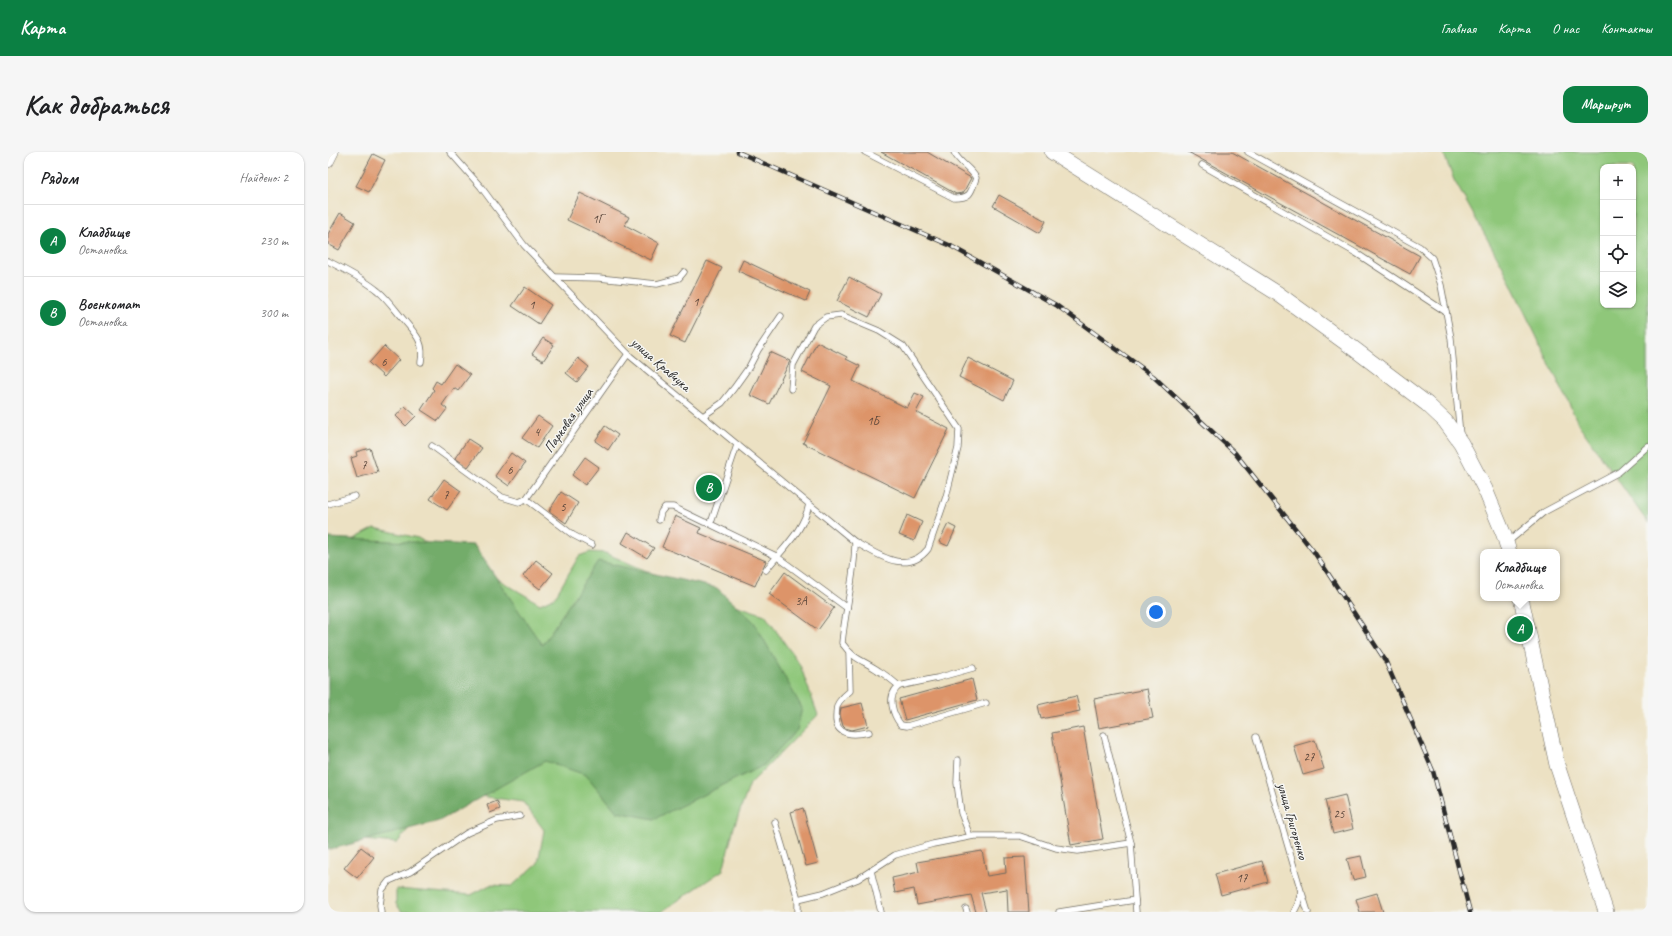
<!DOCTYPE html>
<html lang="ru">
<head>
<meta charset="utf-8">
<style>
  body { margin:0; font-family:Caveat,sans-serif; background:#f6f6f6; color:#202124 }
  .controls { position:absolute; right:12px; top:12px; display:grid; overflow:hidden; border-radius:8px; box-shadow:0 1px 3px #0004 }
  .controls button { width:36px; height:36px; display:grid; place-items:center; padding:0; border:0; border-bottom:1px solid #e0e0e0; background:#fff; color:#202124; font:20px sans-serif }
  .you { position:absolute; left:828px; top:460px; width:14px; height:14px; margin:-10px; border:3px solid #fff; border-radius:50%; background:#1a73e8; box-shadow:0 0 0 6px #1a73e833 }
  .badge { display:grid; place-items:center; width:26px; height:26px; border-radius:50%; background:#0b8043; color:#fff; font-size:13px; font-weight:700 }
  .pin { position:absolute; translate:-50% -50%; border:2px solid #fff; box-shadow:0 1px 4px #0006 }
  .popup { position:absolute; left:1152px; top:397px; width:80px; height:52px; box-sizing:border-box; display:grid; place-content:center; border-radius:8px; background:#fff; filter:drop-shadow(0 1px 3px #0005); font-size:13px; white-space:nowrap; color:#757577 }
  .popup b { font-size:15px; color:#202124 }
  .popup::after { content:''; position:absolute; left:50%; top:100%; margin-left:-8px; border:8px solid transparent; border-top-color:#fff }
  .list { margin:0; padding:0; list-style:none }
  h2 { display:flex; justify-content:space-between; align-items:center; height:52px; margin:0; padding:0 16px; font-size:17px }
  h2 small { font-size:13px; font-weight:400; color:#757577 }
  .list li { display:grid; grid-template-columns:26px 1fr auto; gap:12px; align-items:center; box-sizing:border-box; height:72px; padding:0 16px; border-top:1px solid #e0e0e0 }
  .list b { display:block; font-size:15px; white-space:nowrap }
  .list p { margin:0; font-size:13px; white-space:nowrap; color:#757577 }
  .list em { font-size:13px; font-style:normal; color:#757577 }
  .icon { flex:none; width:22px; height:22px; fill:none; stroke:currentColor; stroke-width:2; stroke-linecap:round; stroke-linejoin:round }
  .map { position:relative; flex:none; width:1320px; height:760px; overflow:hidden; border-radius:12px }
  header { display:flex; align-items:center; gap:24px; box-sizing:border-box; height:56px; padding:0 20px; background:#0b8043; color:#fff }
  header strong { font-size:19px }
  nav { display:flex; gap:22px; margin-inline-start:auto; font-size:14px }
  .intro { display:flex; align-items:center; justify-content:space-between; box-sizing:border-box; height:96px; padding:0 24px }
  h1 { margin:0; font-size:28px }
  .button { padding:10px 18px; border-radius:12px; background:#0b8043; color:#fff; font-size:14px; font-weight:700 }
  main { display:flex; gap:24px; padding:0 24px }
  aside { flex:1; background:#fff; border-radius:12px; box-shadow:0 1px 3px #0004 }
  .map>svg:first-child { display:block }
  .green { fill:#8fc77a; stroke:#5d7952; fill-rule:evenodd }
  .forest { fill:#73ac6a; stroke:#4f6c4a }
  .building { fill:#dd9469 }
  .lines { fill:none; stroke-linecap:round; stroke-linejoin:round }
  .lane-casing { stroke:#6f6b60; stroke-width:7 }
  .street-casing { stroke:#6f6b60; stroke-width:12 }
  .secondary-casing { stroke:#6f6b60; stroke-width:16 }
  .lane { stroke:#fff; stroke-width:5.5 }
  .street { stroke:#fff; stroke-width:11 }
  .secondary { stroke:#fff; stroke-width:15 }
  .rail-casing { stroke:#2b2b2b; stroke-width:4.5 }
  .rail { stroke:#f6f6f2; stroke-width:3; stroke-dasharray:9; stroke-linecap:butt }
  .labels { text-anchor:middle; stroke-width:3; stroke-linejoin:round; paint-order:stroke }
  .number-label { font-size:12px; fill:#58453a }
  .street-label { font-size:14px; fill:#2b2b2b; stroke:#f6f6f2 }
</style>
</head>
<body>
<header>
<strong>Карта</strong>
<nav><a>Главная</a><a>Карта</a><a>О нас</a><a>Контакты</a></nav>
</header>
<div class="intro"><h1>Как добраться</h1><a class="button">Маршрут</a></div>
<main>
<aside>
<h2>Рядом<small>Найдено: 2</small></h2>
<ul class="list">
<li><span class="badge">A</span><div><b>Кладбище</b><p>Остановка</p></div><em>230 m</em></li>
<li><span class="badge">B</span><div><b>Военкомат</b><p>Остановка</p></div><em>300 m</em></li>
</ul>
</aside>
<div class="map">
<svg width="1320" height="760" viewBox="0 0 1320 760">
  <rect width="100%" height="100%" fill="#f6f6f2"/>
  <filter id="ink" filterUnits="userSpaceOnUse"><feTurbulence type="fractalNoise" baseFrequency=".025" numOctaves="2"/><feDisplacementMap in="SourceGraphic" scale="8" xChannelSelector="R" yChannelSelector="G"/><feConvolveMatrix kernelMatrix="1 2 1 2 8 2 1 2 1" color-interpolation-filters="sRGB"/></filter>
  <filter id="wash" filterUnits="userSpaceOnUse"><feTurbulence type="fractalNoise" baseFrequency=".012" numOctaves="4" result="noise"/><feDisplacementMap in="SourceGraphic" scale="16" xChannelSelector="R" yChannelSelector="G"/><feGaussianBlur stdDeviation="0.9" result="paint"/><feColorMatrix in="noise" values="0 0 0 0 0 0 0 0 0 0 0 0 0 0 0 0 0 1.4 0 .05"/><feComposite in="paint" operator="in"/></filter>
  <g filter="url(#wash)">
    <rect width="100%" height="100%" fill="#ece1c3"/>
    <g class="green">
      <path d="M1115,0h205v371l-69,-98 -76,-158 -49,-87zM1275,15h30v138h-30z"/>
      <path d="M47,376l43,10 29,17 42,19 51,30 15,-7 24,-41 11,-4 15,1 91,39 69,23 35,50 18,50 -68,69 -16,43 -11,43 -62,42h-259l-6,-8v-15l75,6 19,-10 22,1 26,-23 6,-33 -21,-28 -50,-7 -55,22 -21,26 -34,-3 -35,-287z"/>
    </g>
    <path class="forest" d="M0,386l146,7 68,100 56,-84 119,27 37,34 48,86 -5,22 -33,35 -110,54 -37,-7 -31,-37 -41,-14 -106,60 -111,29z"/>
    <g id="blocks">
      <g class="building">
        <path d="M553,0h46l44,26 -8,15 -7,1z"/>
        <path d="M860,0h44l188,104 -10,18z"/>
        <path d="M45,2l12,6 -16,32 -13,-6z"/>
        <path d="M252,41l49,24 -4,8 34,18 -8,17 -84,-40z"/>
        <path d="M671,43l47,26 -6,12 -47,-27z"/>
        <path d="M12,61l15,9 -16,28 -11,-6v-10z"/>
        <path d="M415,108l67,32 -4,9 -68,-30z"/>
        <path d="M379,109l15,7 -37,75 -15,-7z"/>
        <path d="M521,125l32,17 -12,23 -32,-16z"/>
        <path d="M197,135l26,18 -12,19 -27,-18z"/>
        <path d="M215,186l11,7 -11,16 -11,-7z"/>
        <path d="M489,190l30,15 -1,2 14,7 -7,15 54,27 8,-15 9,4 -8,15 33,17 -34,69 -112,-55 28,-57 -29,-14z"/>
        <path d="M56,194l15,14 -15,17 -15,-14z"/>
        <path d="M442,200l20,9 -21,43 -19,-9z"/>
        <path d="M250,206l11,9 -12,15 -11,-9z"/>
        <path d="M640,206l45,23 -9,19 -45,-23z"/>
        <path d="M127,212l15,11 -12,16 -4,-3 -12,17 5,4 -9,12 -17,-11 13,-20 -2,-2 4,-7 5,3z"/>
        <path d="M77,254l11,10 -10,10 -10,-10z"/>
        <path d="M210,264l14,10 -15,22 -15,-10z"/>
        <path d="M277,274l13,9 -10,15 -13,-9z"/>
        <path d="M140,287l14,9 -14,19 -13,-9z"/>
        <path d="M42,296l8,24 -21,6 -6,-20 6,-2 -1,-4z"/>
        <path d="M183,301l14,10 -16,23 -14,-10z"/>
        <path d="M257,305l14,10 -14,18 -13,-10z"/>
        <path d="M116,327l17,12 -14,19 -17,-11z"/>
        <path d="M233,340l17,11 -12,20 -17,-12z"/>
        <path d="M579,363l15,7 -8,19 -15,-6z"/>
        <path d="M347,364l26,12 -2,5 67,28 -11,25 -93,-39z"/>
        <path d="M620,372l8,4 -8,18 -9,-4z"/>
        <path d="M300,380l26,16 -7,10 -25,-15z"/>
        <path d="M208,408l17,13 -13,16 -17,-13z"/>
        <path d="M457,420l49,36 -16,22 -49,-36z"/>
        <path d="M644,527l5,21 -72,20 -6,-21z"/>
        <path d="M819,537l6,29 -54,10 -5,-29z"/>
        <path d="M748,544l4,15 -39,8 -3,-14z"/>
        <path d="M534,551l6,23 -16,4 -7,-2 -2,-2 -3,-11 1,-7z"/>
        <path d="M755,575l20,112 -32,6 -19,-112z"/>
        <path d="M987,588l9,29 -21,6 -9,-29z"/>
        <path d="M1017,643l8,34 -20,5 -8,-34z"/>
        <path d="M169,649l3,8 -10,4 -3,-8z"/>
        <path d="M475,656l15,55 -12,3 -15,-54z"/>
        <path d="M33,695l13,10 -17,21 -13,-10z"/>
        <path d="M654,699l5,25 19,-3 -1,-15 20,-1 4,55h-21l-1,-23 -26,4 5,19h-10l-5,-17 -54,10 -3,-16 -19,4 -3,-15 27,-6 -2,-10z"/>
        <path d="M1033,704l5,21 -13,3 -6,-21z"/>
        <path d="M934,709l6,21 -47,13 -6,-21z"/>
        <path d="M1049,741l6,19h-23l-4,-13z"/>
      </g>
    </g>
  </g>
  <g filter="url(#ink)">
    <use href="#blocks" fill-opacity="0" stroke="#6f6b60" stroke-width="1"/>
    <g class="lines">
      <g class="lane-casing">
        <g id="lane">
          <path d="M122,0l31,35 43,58 106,111 225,186c22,12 52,34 73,7l18,-52 12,-49 1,-19 -56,-83 -24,-15 -38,-16 -15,2 -12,9 -21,39 -2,24"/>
          <path d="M537,0l89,46c17,0 17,-5 22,-20 -5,-10 -17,-15 -22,-26"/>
          <path d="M920,0l172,95 12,11 9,27 10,53 9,97"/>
          <path d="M874,13l154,88 90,59"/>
          <path d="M0,109c17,9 36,18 50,30 10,8 17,19 25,28 12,15 22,22 18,43"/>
          <path d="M227,125l44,1 58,6 22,-6 5,-6"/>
          <path d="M375,264l19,-13 12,-15 15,-21 9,-17 23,-34"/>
          <path d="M104,294l70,51 17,5 7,-3 102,-145"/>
          <path d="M198,347l47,36 19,10"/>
          <path d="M0,352l27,-8"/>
          <path d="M331,368l2,-8 4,-5h8l31,15 4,1 4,-3 25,-75"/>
          <path d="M380,371l68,33 71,52"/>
          <path d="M527,390c0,35 -10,67 -13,101 12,17 21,17 37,28 7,4 14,10 20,15l38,-8 36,-10"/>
          <path d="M1180,390l36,-30 75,-40 29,-26"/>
          <path d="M438,418c16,-21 38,-39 43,-66"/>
          <path d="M521,500l1,39c-4,3 -8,7 -11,11 -3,4 -3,11 -3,15 -1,20 20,18 33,15"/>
          <path d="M571,534c-13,10 -6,29 2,39l6,1 79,-23"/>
          <path d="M776,583l27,108 5,69"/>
          <path d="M928,585l45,154 -3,13 -4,8"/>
          <path d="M630,608l-1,23 4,30 9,23"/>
          <path d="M447,670l23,77 25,-6 35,-14 37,-24 38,-11 41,-8h46l36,12 22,3 53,-8"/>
          <path d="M543,719l10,41"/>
          <path d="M974,741l6,19"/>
          <path d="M470,747v13"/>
          <path d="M638,757l1,3"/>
          <path d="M53,760l-1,-7 2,-15 7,-9 21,-9 57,-39 30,-13 23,-4"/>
          <path d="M731,760l76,-12"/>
        </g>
      </g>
      <g class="street-casing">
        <path id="street" d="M0,10l5,-10"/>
      </g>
      <g class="secondary-casing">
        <g id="secondary">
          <path d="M724,0l225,141 76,55 74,56 18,17 16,22 24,46 19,46 5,17"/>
          <path d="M1193,446l36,167 49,147"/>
        </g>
      </g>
      <use href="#lane" class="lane"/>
      <use href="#street" class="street"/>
      <use href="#secondary" class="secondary"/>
      <g class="rail-casing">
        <path id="rail" d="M410,0l211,93 107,60 97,71 82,77 79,99 71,108 48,111 37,141"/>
      </g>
      <use href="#rail" class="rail"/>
    </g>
  </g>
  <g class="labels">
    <g class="number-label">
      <text x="270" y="71">1Г</text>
      <text x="368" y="154">1</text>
      <text x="204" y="157">1</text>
      <text x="56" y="214">6</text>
      <text x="545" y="273">1Б</text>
      <text x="209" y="284">4</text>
      <text x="36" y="317">7</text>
      <text x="182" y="322">6</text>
      <text x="118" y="347">7</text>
      <text x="235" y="359">5</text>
      <text x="473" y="453">3А</text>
      <text x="981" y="609">27</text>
      <text x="1011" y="666">25</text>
      <text x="914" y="730">17</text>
    </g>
    <g class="street-label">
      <text transform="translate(333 212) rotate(41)" y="5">улица Кравчука</text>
      <text transform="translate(240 268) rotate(-55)" y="5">Парковая улица</text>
      <text transform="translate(965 669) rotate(74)" y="5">улица Григоренко</text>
    </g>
  </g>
</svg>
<div class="controls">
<button>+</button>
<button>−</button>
<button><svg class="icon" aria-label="locate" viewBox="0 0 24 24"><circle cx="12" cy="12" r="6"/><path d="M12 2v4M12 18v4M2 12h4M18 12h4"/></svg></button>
<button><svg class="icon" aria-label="layers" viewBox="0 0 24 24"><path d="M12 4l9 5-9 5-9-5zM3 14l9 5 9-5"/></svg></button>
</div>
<div class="you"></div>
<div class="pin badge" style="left:1192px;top:477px">A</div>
<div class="popup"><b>Кладбище</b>Остановка</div>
<div class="pin badge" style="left:381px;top:336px">B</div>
</div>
</main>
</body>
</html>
